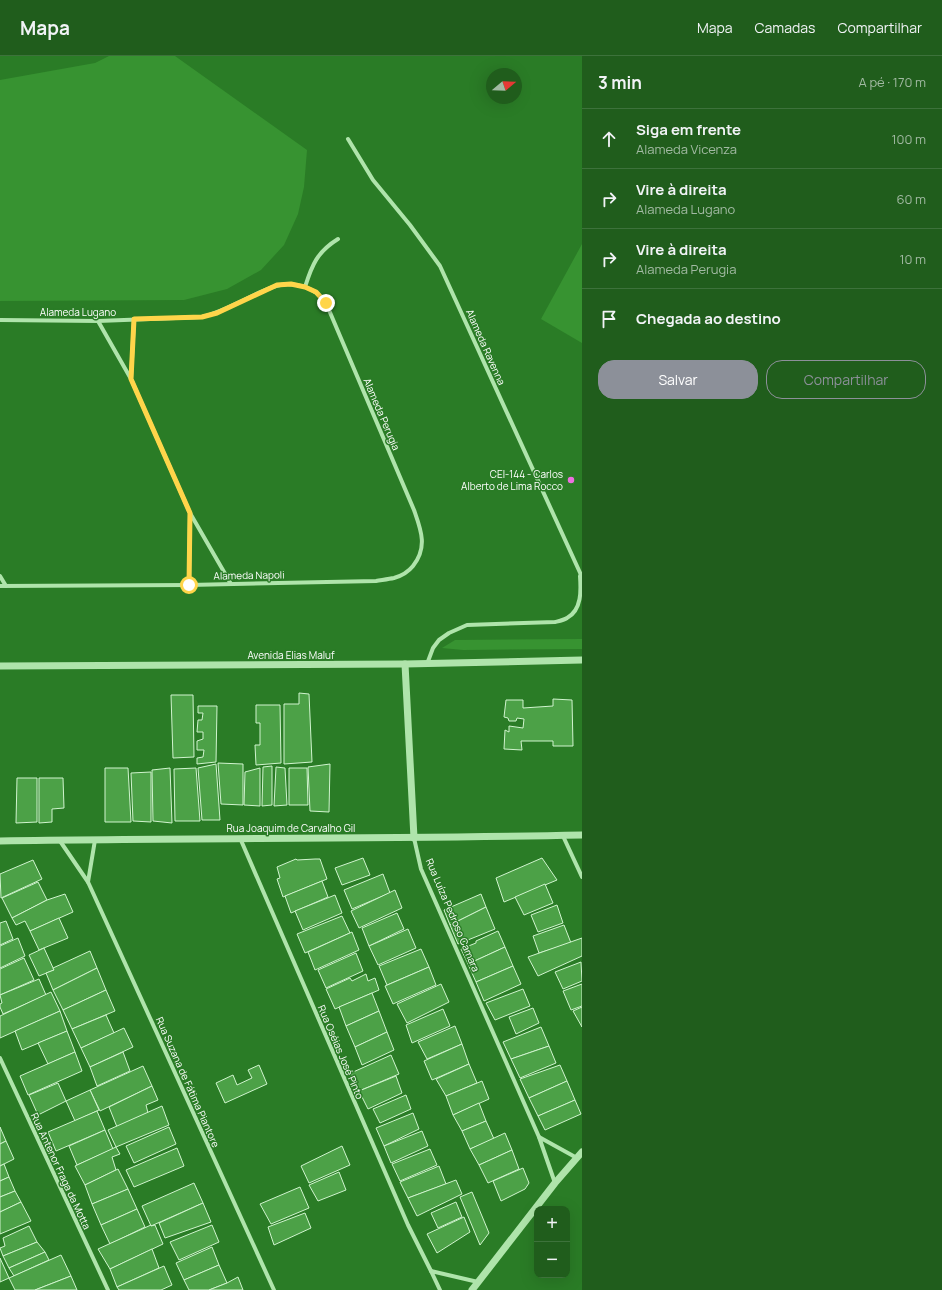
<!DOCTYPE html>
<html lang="pt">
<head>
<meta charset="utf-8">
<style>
  body { margin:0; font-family:Manrope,sans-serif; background:#286325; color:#f1f3f6 }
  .controls { position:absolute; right:12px; bottom:12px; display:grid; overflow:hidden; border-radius:8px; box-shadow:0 4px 16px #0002 }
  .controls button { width:36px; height:36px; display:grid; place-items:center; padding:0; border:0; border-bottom:1px solid #3d723b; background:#205d1c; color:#f1f3f6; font:20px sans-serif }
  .compass { position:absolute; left:486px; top:12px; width:36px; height:36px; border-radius:50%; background:#205d1c; box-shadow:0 4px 16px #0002; rotate:71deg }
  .stop { position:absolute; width:12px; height:12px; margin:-9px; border:3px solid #ffd54a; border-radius:50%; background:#fff }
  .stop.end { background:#ffd54a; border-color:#fff; box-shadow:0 1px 4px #0008 }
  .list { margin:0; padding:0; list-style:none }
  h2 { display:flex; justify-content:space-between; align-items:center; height:52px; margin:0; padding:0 16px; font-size:17px }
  h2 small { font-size:13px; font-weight:400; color:#a2baa3 }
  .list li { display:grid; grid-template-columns:26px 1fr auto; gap:12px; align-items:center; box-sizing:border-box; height:60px; padding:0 16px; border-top:1px solid #3d723b }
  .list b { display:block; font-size:15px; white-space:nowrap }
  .list p { margin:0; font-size:13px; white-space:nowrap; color:#a2baa3 }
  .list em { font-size:13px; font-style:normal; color:#a2baa3 }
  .actions { display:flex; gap:8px; padding:12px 16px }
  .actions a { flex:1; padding:9px 0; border:1px solid #8c9099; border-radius:16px; text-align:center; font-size:14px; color:#8c9099 }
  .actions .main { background:#8c9099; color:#fff }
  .icon { flex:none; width:22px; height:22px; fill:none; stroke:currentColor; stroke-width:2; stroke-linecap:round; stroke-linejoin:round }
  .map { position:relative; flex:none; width:582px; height:1234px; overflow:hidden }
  header { display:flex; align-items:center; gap:24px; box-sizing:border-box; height:56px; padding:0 20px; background:#205d1c; border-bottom:1px solid #3d723b }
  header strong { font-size:19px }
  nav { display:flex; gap:22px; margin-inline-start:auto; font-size:14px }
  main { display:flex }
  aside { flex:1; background:#205d1c }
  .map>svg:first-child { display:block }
  .green { fill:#379331 }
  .building { fill:#4ca147; stroke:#d0f4ce }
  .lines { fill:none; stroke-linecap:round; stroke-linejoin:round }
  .minor { stroke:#afe4ab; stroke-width:4 }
  .tertiary { stroke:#afe4ab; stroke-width:7 }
  .route { stroke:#ffd54a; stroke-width:5 }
  .poi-dot { fill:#ed70e0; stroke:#2a7c26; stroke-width:1.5 }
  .labels { text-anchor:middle; stroke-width:3; stroke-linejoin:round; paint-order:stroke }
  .street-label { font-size:10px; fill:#fff; stroke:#2a7c26 }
  .poi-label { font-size:10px; fill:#fff; stroke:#2a7c26; text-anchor:end }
</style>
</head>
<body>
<header>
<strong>Mapa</strong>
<nav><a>Mapa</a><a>Camadas</a><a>Compartilhar</a></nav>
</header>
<main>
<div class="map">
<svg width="582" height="1234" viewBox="0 0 582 1234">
  <rect width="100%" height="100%" fill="#2a7c26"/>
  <g class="green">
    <path d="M109,0h66l132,94 -3,37 -6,27 -14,31 -23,25 -34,19 -43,11 -184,1v-221l95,-17z"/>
    <path d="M582,188v99l-41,-24z"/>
    <path d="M582,583v10l-119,1 -21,-2 13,-8z"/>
  </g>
  <g class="building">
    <path d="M299,637l10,1 3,68 -28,2v-60h15z"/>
    <path d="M171,639h22l1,62 -21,1z"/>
    <path d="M553,643l19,1 1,46h-20v-5h-32l1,9 -18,-1 1,-19 4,2v-6l14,2 1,-9 -7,-1 -1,3h-7l-1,-3 -4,-1 2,-17h17v8l30,-2z"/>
    <path d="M256,649h24l1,58 -25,2 -1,-20h5v-22h-4z"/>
    <path d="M198,650h19l-1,56 -19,2v-6l6,-1 1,-7h-7v-9l6,-2v-7h-6l1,-12h4l1,-7h-5z"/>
    <path d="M218,707l25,1v41l-22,-1z"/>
    <path d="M216,708l4,56h-18l-4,-52z"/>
    <path d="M330,708l-1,48 -19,-1 -2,-44z"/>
    <path d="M272,710v39l-10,1 1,-39z"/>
    <path d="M276,711l9,1 2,37 -13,1z"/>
    <path d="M105,712h23l3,54h-26z"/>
    <path d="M170,712l2,55 -19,-2 -1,-51z"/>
    <path d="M196,712l4,53h-25l-1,-52z"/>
    <path d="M260,712v38l-16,-1 1,-33z"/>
    <path d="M289,712h18l1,37h-19z"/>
    <path d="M151,716v50l-18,-1 -2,-48z"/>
    <path d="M17,722h20v44l-21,1z"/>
    <path d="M39,722h24l1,30 -12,1v13l-13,1z"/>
    <path d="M363,802l7,17 -28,10 -7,-17z"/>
    <path d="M542,802l15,22 -53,22 -8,-24z"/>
    <path d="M296,803l1,1 18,-1h5l7,20 -44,18 -6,-18 3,-1 -3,-11z"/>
    <path d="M33,804l9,19 -41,19 -1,-24z"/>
    <path d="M383,818l7,19 -38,16 -8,-19z"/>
    <path d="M322,825l6,16 -37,16 -6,-17z"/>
    <path d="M38,826l9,18 -35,18 -10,-20z"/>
    <path d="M545,828l8,19 -29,12 -9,-18z"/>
    <path d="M395,834l7,18 -43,20 -8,-17z"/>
    <path d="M65,838l8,18 -43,19 -5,-10 -9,4 -4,-7 35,-18z"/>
    <path d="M481,838l5,13 -36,18 -6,-15z"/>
    <path d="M335,839l7,18 -39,17 -8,-19z"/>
    <path d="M557,849l6,18 -25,9 -7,-17z"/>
    <path d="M486,851l9,22 -37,15 -8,-19z"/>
    <path d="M397,857l7,16 -35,17 -7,-18z"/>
    <path d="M342,860l8,17 -45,20 -8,-19z"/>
    <path d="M59,862l9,20 -29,12 -9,-19z"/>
    <path d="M6,865l7,18 -13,6v-22z"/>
    <path d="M564,869l7,18 -32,10 -6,-17z"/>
    <path d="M408,873l8,19 -38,17 -9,-19z"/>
    <path d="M498,875l7,16 -37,17 -7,-15 15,-6v-2z"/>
    <path d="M352,876l7,18 -44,20 -7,-18z"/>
    <path d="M18,882l7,18 -25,12v-22z"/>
    <path d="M582,882v18l-44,20 -10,-19z"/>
    <path d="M505,891l8,19 -37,16 -8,-18z"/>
    <path d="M44,892l10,22 -15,6 -10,-21z"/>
    <path d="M421,893l8,18 -42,18 -8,-19z"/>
    <path d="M90,895l7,17 -44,22 -7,-17 8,-3 -1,-2z"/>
    <path d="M356,897l7,18 -37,17 -8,-18z"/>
    <path d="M24,902l10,22 -34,15v-26z"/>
    <path d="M581,906l1,19 -19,8 -8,-17z"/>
    <path d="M513,910l8,18 -37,17 -8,-19z"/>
    <path d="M429,911l7,18 -43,19 -8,-18z"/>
    <path d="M97,912l9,22 -43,20 -10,-20z"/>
    <path d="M366,918l2,7 7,-3 4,12 -44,19 -9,-20 24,-11 2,3z"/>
    <path d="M39,923l7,16 -43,19 -3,-7v-3l2,-1 -2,-8z"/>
    <path d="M441,928l8,18 -42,21 -10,-19z"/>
    <path d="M582,928v22l-11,4 -8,-19z"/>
    <path d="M523,933l7,17 -35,14 -9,-17z"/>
    <path d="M106,934l9,21 -43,18 -9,-19z"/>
    <path d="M51,936l9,19 -60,27v-22z"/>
    <path d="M372,937l7,18 -33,15 -7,-19z"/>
    <path d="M582,951v20l-9,-16z"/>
    <path d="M533,952l6,15 -23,11 -7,-17z"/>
    <path d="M443,953l7,17 -38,17 -6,-18z"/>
    <path d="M60,955l7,20 -45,19 -7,-19z"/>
    <path d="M379,955l8,21 -32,15 -9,-21z"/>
    <path d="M106,959l8,18 -33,15 -9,-19z"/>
    <path d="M455,970l7,18 -35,15 -9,-17z"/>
    <path d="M541,971l8,19 -38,13 -8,-17z"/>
    <path d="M124,972l9,19 -43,20 -9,-19z"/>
    <path d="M67,975l8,21 -27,12 -10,-21z"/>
    <path d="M387,976l7,18 -32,15 -7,-18z"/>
    <path d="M462,988l7,20 -37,16 -8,-19z"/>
    <path d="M549,990l7,17 -36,15 -9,-19z"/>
    <path d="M75,996l7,19 -54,24 -8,-19z"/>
    <path d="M123,996l7,19 -33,15 -7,-19z"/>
    <path d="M391,999l8,19 -40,17 -8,-18z"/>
    <path d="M469,1008l8,19 -31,13 -10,-17z"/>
    <path d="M259,1009l8,19 -42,19 -9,-20 17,-8 4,10 15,-7 -4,-8z"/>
    <path d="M560,1009l7,16 -38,17 -9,-19z"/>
    <path d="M143,1010l9,20 -52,25 -10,-21z"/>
    <path d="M396,1020l6,17 -34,16 -9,-18z"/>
    <path d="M482,1025l7,18 -36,16 -7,-19z"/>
    <path d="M567,1025l8,19 -37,16 -9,-18z"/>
    <path d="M58,1027l8,18 -28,14 -9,-20z"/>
    <path d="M152,1030l6,14 -12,5 2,8 -31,14 -8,-20z"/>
    <path d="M90,1034l9,20 -24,11 -9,-20z"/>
    <path d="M406,1039l5,14 -31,14 -7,-14z"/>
    <path d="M575,1044l6,14 -36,16 -7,-14z"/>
    <path d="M479,1047l7,18 -24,10 -9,-16z"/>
    <path d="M162,1050l7,19 -53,22 -8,-17z"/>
    <path d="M97,1055l8,19 -49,21 -8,-19z"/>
    <path d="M413,1057l6,16 -35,17 -8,-18z"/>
    <path d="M486,1065l8,18 -24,10 -8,-18z"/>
    <path d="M0,1071l6,14 -6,3z"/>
    <path d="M169,1071l7,17 -42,19 -8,-17z"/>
    <path d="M105,1074l8,19 -36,16 -8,-19z"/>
    <path d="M422,1075l6,15 -37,17 -7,-17z"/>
    <path d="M505,1077l7,17 -33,15 -9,-16z"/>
    <path d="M6,1085l8,18 -14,7v-22z"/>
    <path d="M342,1090l8,19 -41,18 -8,-17z"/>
    <path d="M116,1091l4,7 -8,3 4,13 -31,15 -10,-19z"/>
    <path d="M177,1092l7,18 -50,21 -8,-17z"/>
    <path d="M430,1093l7,16 -37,16 -8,-17z"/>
    <path d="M512,1094l7,19 -31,14 -9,-18z"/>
    <path d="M4,1108l5,13 -9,4v-15z"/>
    <path d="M439,1110l7,18 -38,14 -8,-16z"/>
    <path d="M523,1112l6,15 -4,6 -24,12 -8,-20z"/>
    <path d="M118,1113l10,20 -36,15 -7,-19z"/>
    <path d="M339,1116l7,18 -28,11 -9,-16z"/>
    <path d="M9,1121l6,14 -15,6v-16z"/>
    <path d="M456,1124l6,14 -45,22 -9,-18z"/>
    <path d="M194,1127l9,20 -52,23 -9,-20z"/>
    <path d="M300,1131l9,21 -38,16 -11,-20z"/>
    <path d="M128,1133l9,20 -36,16 -9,-21z"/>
    <path d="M15,1135l6,11 -21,10v-15z"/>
    <path d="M472,1136l17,41 -9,12 -20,-48z"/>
    <path d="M21,1146l10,19 -31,13v-22z"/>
    <path d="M456,1146l6,15 -24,11 -7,-15z"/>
    <path d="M203,1147l8,19 -46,16 -6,-15z"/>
    <path d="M137,1153l8,18 -35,17 -9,-19z"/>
    <path d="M305,1157l6,15 -37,17 -6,-18z"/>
    <path d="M464,1161l6,15 -33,21 -10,-19z"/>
    <path d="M151,1169v1l4,-1 8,19 -53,25 -12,-20z"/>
    <path d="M212,1169l7,17 -40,18 -9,-18z"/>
    <path d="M29,1170l8,16 -34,14 -3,-8 5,-2 -2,-8z"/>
    <path d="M37,1186l8,10 -36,16 -6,-12z"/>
    <path d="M212,1191l7,18 -35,15 -8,-17z"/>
    <path d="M152,1193l7,19 -42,19 -7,-18z"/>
    <path d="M45,1196l4,8 -35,16 -5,-8z"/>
    <path d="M61,1199l10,21 -36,14h-20l-6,-12z"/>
    <path d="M0,1202l9,20 -9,4z"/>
    <path d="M219,1209l8,18 -18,7h-20l-5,-10z"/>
    <path d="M164,1210l8,19 -11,5h-42l-2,-3z"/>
    <path d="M71,1220l6,14h-42z"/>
    <path d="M238,1221l5,13h-34l18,-7z"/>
  </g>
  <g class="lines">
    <g class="minor">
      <path d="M348,83l25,41 37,45 30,41 142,311"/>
      <path d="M305,231c7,-22 12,-35 33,-48"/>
      <path d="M0,264l98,1 104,-4c27,-7 49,-23 74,-31 12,-4 29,-1 39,6 4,2 7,7 11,11l88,207c7,20 14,37 -1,56 -4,5 -12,10 -19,12 -5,1 -12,2 -18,3l-187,4 -189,1"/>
      <path d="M98,265l33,58 3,-60"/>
      <path d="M131,323l59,134"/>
      <path d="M0,520l6,10"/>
      <path d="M189,529l1,-72 41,71"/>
      <path d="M427,608l6,-16 6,-8 10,-7 18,-8 88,-3c4,-1 9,-2 12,-4 15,-8 14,-28 13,-42"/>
      <path d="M563,780l19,41"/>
      <path d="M240,782l168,387 23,46"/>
      <path d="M414,782l7,31 118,268"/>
      <path d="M60,785l28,41 7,-42"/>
      <path d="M88,826l186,408"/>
      <path d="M0,1002l108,232"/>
      <path d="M555,1127l-16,-46 38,21"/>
      <path d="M440,1234l-9,-19 47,11"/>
    </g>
    <g class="tertiary">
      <path d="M405,608l9,174"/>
      <path d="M0,610l405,-2 177,-4"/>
      <path d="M0,785c194,-3 388,-2 582,-6"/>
      <path d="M472,1234l83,-107 27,-31"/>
    </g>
  </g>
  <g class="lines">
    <path class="route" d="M189,529l1,-72 -59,-134 3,-60 68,-2 15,-4 60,-28 14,-1 14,3 11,5 10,11"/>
  </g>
  <circle class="poi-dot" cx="571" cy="424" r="4"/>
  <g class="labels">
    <g class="street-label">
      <text x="78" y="260">Alameda Lugano</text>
      <text transform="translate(486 291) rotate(66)" y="4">Alameda Ravenna</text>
      <text transform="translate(382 358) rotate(67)" y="4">Alameda Perugia</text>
      <text transform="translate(249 519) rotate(-1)" y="4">Alameda Napoli</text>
      <text x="291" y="603">Avenida Elias Maluf</text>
      <text x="291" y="776">Rua Joaquim de Carvalho Gil</text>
      <text transform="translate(453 859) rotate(67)" y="4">Rua Luíza Pedroso Camara</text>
      <text transform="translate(341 996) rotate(67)" y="4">Rua Oséias José Pinto</text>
      <text transform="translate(188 1026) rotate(66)" y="4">Rua Suzana de Fátima Piantore</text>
      <text transform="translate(61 1115) rotate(65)" y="4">Rua Antenor Fraga da Motta</text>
    </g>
    <g class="poi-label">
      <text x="563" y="422">CEI-144 - Carlos<tspan x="563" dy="12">Alberto de Lima Rocco</tspan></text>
    </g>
  </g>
</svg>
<div class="controls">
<button>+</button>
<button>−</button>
</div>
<svg class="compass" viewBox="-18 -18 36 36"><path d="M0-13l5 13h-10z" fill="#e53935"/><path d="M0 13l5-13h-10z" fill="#a2baa3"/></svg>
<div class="stop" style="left:189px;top:529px"></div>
<div class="stop end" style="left:326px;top:247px"></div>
</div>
<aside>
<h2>3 min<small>A pé · 170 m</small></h2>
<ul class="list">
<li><svg class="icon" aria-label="ahead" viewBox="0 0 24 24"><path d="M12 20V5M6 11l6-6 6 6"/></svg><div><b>Siga em frente</b><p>Alameda Vicenza</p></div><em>100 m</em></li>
<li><svg class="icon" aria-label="right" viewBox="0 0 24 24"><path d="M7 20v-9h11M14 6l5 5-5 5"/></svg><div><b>Vire à direita</b><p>Alameda Lugano</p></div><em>60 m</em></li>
<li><svg class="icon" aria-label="right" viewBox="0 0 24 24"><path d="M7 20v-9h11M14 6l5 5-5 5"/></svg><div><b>Vire à direita</b><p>Alameda Perugia</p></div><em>10 m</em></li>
<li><svg class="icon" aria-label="arrive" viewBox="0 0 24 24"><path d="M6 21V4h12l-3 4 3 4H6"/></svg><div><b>Chegada ao destino</b></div></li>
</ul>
<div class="actions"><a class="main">Salvar</a><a>Compartilhar</a></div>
</aside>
</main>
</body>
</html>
